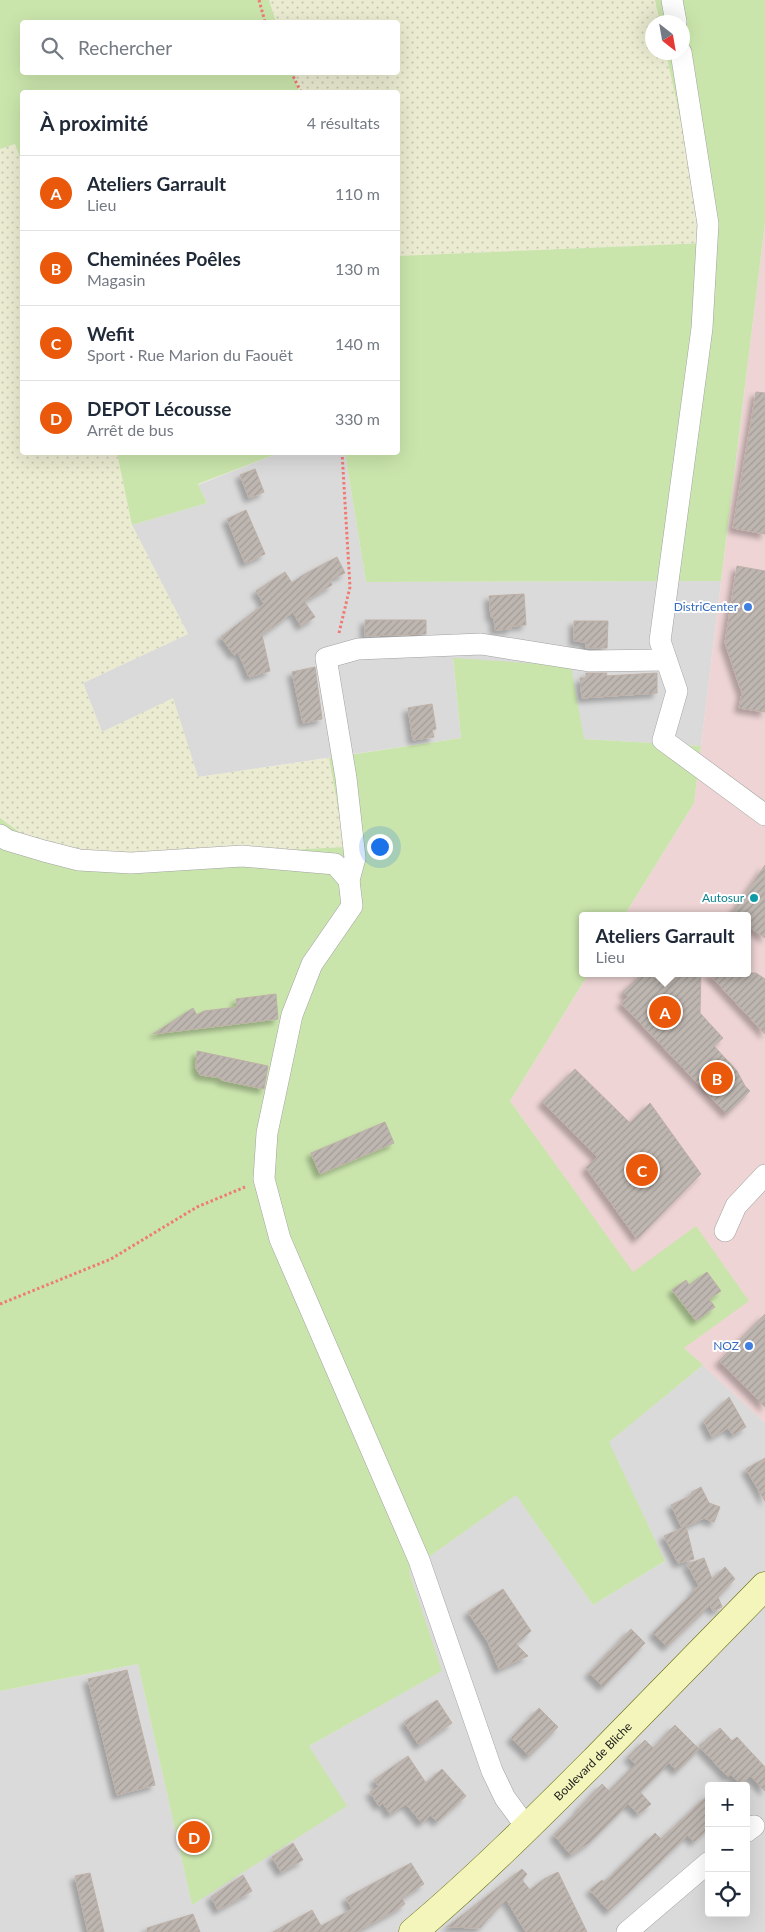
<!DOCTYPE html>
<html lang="fr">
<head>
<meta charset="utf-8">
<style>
  body { margin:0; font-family:Lato,sans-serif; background:#f6f6f7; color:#1f2937 }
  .controls { position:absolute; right:15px; bottom:15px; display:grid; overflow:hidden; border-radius:5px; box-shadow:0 5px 20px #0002 }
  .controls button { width:45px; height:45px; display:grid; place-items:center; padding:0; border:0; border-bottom:1px solid #e0e1e3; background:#fff; color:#1f2937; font:25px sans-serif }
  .compass { position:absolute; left:645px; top:15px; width:45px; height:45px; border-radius:50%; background:#fff; box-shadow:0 5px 20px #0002; rotate:149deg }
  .you { position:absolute; left:379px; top:846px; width:18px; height:18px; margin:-12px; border:4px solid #fff; border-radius:50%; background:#1a73e8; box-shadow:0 0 0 8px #1a73e833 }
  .badge { display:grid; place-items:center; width:32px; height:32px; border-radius:50%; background:#ea580c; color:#fff; font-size:16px; font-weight:700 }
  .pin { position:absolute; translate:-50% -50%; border:2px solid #fff; box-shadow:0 1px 5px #0006 }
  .popup { position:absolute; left:579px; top:912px; width:172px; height:65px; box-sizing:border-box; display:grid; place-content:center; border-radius:5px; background:#fff; filter:drop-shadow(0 1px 4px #0005); font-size:16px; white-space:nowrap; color:#747a83 }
  .popup b { font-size:19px; color:#1f2937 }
  .popup::after { content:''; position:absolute; left:50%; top:100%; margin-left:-10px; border:10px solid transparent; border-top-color:#fff }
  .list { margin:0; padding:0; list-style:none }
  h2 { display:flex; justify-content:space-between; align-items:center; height:65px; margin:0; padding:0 20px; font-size:21px }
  h2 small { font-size:16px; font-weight:400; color:#747a83 }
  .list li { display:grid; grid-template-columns:32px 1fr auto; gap:15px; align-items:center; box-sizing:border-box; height:75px; padding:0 20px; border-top:1px solid #e0e1e3 }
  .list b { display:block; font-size:19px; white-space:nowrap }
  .list p { margin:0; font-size:16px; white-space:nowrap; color:#747a83 }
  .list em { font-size:16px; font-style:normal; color:#747a83 }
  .icon { flex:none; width:28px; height:28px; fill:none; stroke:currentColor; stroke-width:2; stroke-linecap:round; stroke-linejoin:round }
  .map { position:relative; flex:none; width:765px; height:1932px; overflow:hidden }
  .search { position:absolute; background:#fff; box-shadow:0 5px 20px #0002; left:20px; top:20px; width:380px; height:55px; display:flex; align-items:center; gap:12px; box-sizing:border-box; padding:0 18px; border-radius:5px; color:#747a83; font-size:19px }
  .panel { position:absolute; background:#fff; box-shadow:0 5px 20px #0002; left:20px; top:90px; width:380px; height:365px; border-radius:5px }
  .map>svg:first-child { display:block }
  .residential { fill:#dbdada; fill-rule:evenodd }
  .commercial { fill:#eed4d4 }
  .farmland { fill:url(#farmland-dots) }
  .grass { fill:#cae5ac }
  .building { fill:url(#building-hatch); stroke:#beb0a7; filter:url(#shadow) }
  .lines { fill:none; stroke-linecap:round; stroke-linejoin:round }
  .street-casing { stroke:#a1a1a1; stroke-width:22 }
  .secondary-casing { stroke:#666d0c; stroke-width:29 }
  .path { stroke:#f07a72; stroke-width:3; stroke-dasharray:2.5 2.5; stroke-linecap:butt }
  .street { stroke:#fff; stroke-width:21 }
  .secondary { stroke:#f4f5ba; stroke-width:28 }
  .shop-dot { fill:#3f7fe0; stroke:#fff; stroke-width:2 }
  .culture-dot { fill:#0f9aa8; stroke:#fff; stroke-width:2 }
  .labels { text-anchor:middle; stroke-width:4; stroke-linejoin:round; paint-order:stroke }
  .shop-label { font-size:12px; fill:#366cbe; stroke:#fff; text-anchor:end }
  .culture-label { font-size:12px; fill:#0d838f; stroke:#fff; text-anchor:end }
  .street-label { font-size:12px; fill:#1d1d1d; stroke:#fff }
</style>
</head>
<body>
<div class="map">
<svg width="765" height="1932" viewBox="0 0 765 1932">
  <defs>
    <pattern id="farmland-dots" width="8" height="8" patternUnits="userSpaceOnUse" patternTransform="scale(1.25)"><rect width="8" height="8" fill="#eaebd0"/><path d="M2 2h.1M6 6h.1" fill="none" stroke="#c8c9b2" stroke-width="1.8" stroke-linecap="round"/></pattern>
    <pattern id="building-hatch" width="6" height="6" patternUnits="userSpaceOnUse" patternTransform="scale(1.25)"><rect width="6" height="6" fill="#beb6b0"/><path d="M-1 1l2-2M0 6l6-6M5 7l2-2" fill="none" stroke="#a39c97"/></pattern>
    <filter id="shadow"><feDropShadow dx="-4.5" dy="4.5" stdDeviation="2.5" flood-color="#0004"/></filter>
  </defs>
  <rect width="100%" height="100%" fill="#eeeae4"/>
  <g class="residential">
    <path d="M279,453h66l21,129 355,-1 -20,165 -117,-7 -131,-80 8,79 -263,39 -25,-78 -71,33 -19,-49 105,-49 -56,-109 75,-22 -9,-18z"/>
    <path d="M703,1365l62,58v509h-765v-241l138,-27 54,240 117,-158 132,-75 -32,-100 107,-77 77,111 72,-44 -57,-119zM709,1786h37v127h-37z"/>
  </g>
  <path class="commercial" d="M765,223v1200l-81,-75 12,-121 -63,46 -123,-172 79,-128h159v-57h-124l70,-113z"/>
  <g class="farmland">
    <path d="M269,0h386l5,22h-8v30l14,1 41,190 -309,13v-164h-99l-6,-19 105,-1v-50h-122z"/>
    <path d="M15,144l7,19v289l95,1 15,72 56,109 -105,49 19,49 71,-34 25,79 131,-19 16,89 -153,8 -121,-4 -52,-19 -19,-14v-669z"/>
  </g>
  <g class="grass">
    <path d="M0,0h269l7,22h-254v50l271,1 6,19h-277v71l-7,-19 -15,5z"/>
    <path d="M655,0h110v223l-44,358 -355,1 -21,-129 53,-1v-196l309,-13 -41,-190 16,-1v-30h-22z"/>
    <path d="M117,453v-1l162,1 -81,31 9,19 -75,22z"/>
    <path d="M453,658l118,8 13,73 117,7 -7,57 -70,113h-42v57h7l-79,128 123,171 63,-46 53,75 -65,47 19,17 -94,77 56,119 -72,44 -77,-110 -107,76 33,100 -133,75 38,60 -155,99 -54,-241 -138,27v-873l19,14 52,19 121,4 153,-8 -16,-89 132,-20z"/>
  </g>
  <g class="building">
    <path d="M756,392l9,1v141l-32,-6z"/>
    <path d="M255,469l9,23 -15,6 -9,-23z"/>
    <path d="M246,510l19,44 -20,9 -18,-44z"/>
    <path d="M337,557l8,16 -15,7 2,5 -28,16 11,16 -14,9 -8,-14 -31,23 8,36 -21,6 -11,-25 -4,3 -13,-18 43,-33 -8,-13 29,-19 7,11 11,-8z"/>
    <path d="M737,566l28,5v141l-26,-4 3,-15 -17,-50z"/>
    <path d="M524,594l2,31 -15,1v3l-16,1 -1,-13h-3l-2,-21z"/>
    <path d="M365,620h61v14l-61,2z"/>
    <path d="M574,621h34l-1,27h-21v-6l-12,-1z"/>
    <path d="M315,667l7,52 -19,4 -11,-51z"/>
    <path d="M586,673h21l-1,3 51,-3v20l-75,5 -2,-20h6z"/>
    <path d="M432,704l4,25 -4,1 2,7 -21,3 -5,-32z"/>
    <path d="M765,865v73l-17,-12v-10h-18z"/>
    <path d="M643,973h58l-1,40 23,25 -9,8 23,25 8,15 5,5 -23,23 -106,-111 7,-6 -5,-5z"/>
    <path d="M708,973h48l9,6v55z"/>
    <path d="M276,994l2,25 -125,15 40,-26 4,7 7,-4 33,-4 -1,-8z"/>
    <path d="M197,1051l71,15 -4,23 -43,-9 1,-2 -22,-3 -4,-7z"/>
    <path d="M575,1069l55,54 20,-20 51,71 -64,65 -51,-71 11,-11 -55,-55z"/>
    <path d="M385,1122l9,21 -74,31 -9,-21z"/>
    <path d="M707,1272l14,19 -12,8 6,8 -19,14 -24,-31 14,-10 3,5z"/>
    <path d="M765,1314v93l-46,-46z"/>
    <path d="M729,1397l17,30 -13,8 -5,-7 -16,9 -8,-16z"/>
    <path d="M765,1458v43l-19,-32z"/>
    <path d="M701,1487l8,16 11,4 -6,15 -10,-4 -18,8 8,33 -16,4 -14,-27 18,-8 -11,-23 19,-9 2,-4z"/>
    <path d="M704,1558l8,21 13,-12 10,12 -17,18 4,10 -9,4 -3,-6 -43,42 -14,-14 41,-41 -1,-2 6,-4 -12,-22z"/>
    <path d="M503,1589l28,42 -15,13 12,12 -29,13 -11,-27 -20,-30z"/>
    <path d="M631,1629l14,14 -42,44 -14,-14z"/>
    <path d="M127,1670l28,115 -38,10 -29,-116z"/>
    <path d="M437,1700l15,23 -33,22 -15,-23z"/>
    <path d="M539,1708l19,19 -29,29 -18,-18z"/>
    <path d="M675,1725l24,24 -22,22 -8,-8 -29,29 11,12 -12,10 -11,-10 -39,39 -18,12 -17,-20 25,-25 -1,-1 24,-25 7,7 27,-27 -8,-7 17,-17 8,8z"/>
    <path d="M720,1728l12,13 5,-4 28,30v24l-15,-15 -9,9 -11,-11 -2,3 -29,-31z"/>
    <path d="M408,1756l18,27 16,-14 24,27 -29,26 -6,-7 -9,8 -16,-19 -16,10 -7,-11 -4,3 -9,-14 9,-5 -5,-7z"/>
    <path d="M709,1794v34l-15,14 -6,-7 -79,76 -19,-21 12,-10 2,2 8,-7 43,-42 6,6z"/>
    <path d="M293,1843l10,17 -22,12 -9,-15z"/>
    <path d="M411,1863l13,21 -22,14 3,6 -9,6 -40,22h-83l39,-22 9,16 31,-17 -6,-11z"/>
    <path d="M522,1869l5,5 -5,6 8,10 14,-11 14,-7 29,60h-61l-20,-33 -26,29 -33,-1z"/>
    <path d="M90,1873l14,59h-16l-13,-56z"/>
    <path d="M243,1875l9,16 -34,19 -7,-13z"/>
    <path d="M193,1914l7,18h-53v-4z"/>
  </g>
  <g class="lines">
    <g class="street-casing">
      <g id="street">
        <path d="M672,0l4,22"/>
        <path d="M681,52l27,172 -6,104 -42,313 17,50 -14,49 102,75"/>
        <path d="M0,835l7,5 37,11 35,9 52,3 111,-7 93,8 14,16 3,26 -40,58 -20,51 -25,118 -3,46 16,60 139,321 73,211 13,27 22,30"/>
        <path d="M349,880l6,-22 -9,-80 -20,-120 32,-9 123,-5 108,17 77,-1"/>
        <path d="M725,1231l11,-25 29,-31"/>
        <path d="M746,1832l8,-6"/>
        <path d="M627,1932l82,-70"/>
      </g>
    </g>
    <g class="secondary-casing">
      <g id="secondary">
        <path id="s1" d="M413,1932c64,-54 123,-113 182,-172 57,-58 114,-116 170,-174"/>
      </g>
    </g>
    <g class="path">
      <path d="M259,0l6,22"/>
      <path d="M291,72l10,20"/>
      <path d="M339,633l11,-46 -8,-135"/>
      <path d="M0,1304l111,-45 86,-52 48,-20"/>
    </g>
    <use href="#street" class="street"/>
    <use href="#secondary" class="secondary"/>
  </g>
  <g class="shop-dot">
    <circle cx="748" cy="607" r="5"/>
    <circle cx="749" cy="1346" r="5"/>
  </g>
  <circle class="culture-dot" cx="754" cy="898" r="5"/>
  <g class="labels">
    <g class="shop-label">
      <text x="738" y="611">DistriCenter</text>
      <text x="739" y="1350">NOZ</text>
    </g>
    <g class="culture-label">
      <text x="744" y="902">Autosur</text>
    </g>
    <g class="street-label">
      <text dy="4" stroke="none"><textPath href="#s1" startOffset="248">Boulevard de Bliche</textPath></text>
    </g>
  </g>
</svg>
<div class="controls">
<button>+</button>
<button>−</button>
<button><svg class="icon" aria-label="locate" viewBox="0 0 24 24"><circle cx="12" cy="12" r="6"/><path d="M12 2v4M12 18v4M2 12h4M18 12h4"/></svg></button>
</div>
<svg class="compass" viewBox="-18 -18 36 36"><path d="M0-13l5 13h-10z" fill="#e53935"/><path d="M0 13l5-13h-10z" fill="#747a83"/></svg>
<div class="you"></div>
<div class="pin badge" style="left:665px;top:1012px">A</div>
<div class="popup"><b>Ateliers Garrault</b>Lieu</div>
<div class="pin badge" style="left:717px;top:1078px">B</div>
<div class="pin badge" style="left:642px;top:1170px">C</div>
<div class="pin badge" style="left:194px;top:1837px">D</div>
<div class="search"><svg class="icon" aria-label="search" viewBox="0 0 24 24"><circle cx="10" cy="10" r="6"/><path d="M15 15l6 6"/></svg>Rechercher</div>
<section class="panel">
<h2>À proximité<small>4 résultats</small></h2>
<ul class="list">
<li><span class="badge">A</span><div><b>Ateliers Garrault</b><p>Lieu</p></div><em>110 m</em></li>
<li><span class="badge">B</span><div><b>Cheminées Poêles</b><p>Magasin</p></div><em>130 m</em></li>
<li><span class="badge">C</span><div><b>Wefit</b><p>Sport · Rue Marion du Faouët</p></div><em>140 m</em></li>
<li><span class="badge">D</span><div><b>DEPOT Lécousse</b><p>Arrêt de bus</p></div><em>330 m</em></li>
</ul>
</section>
</div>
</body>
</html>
